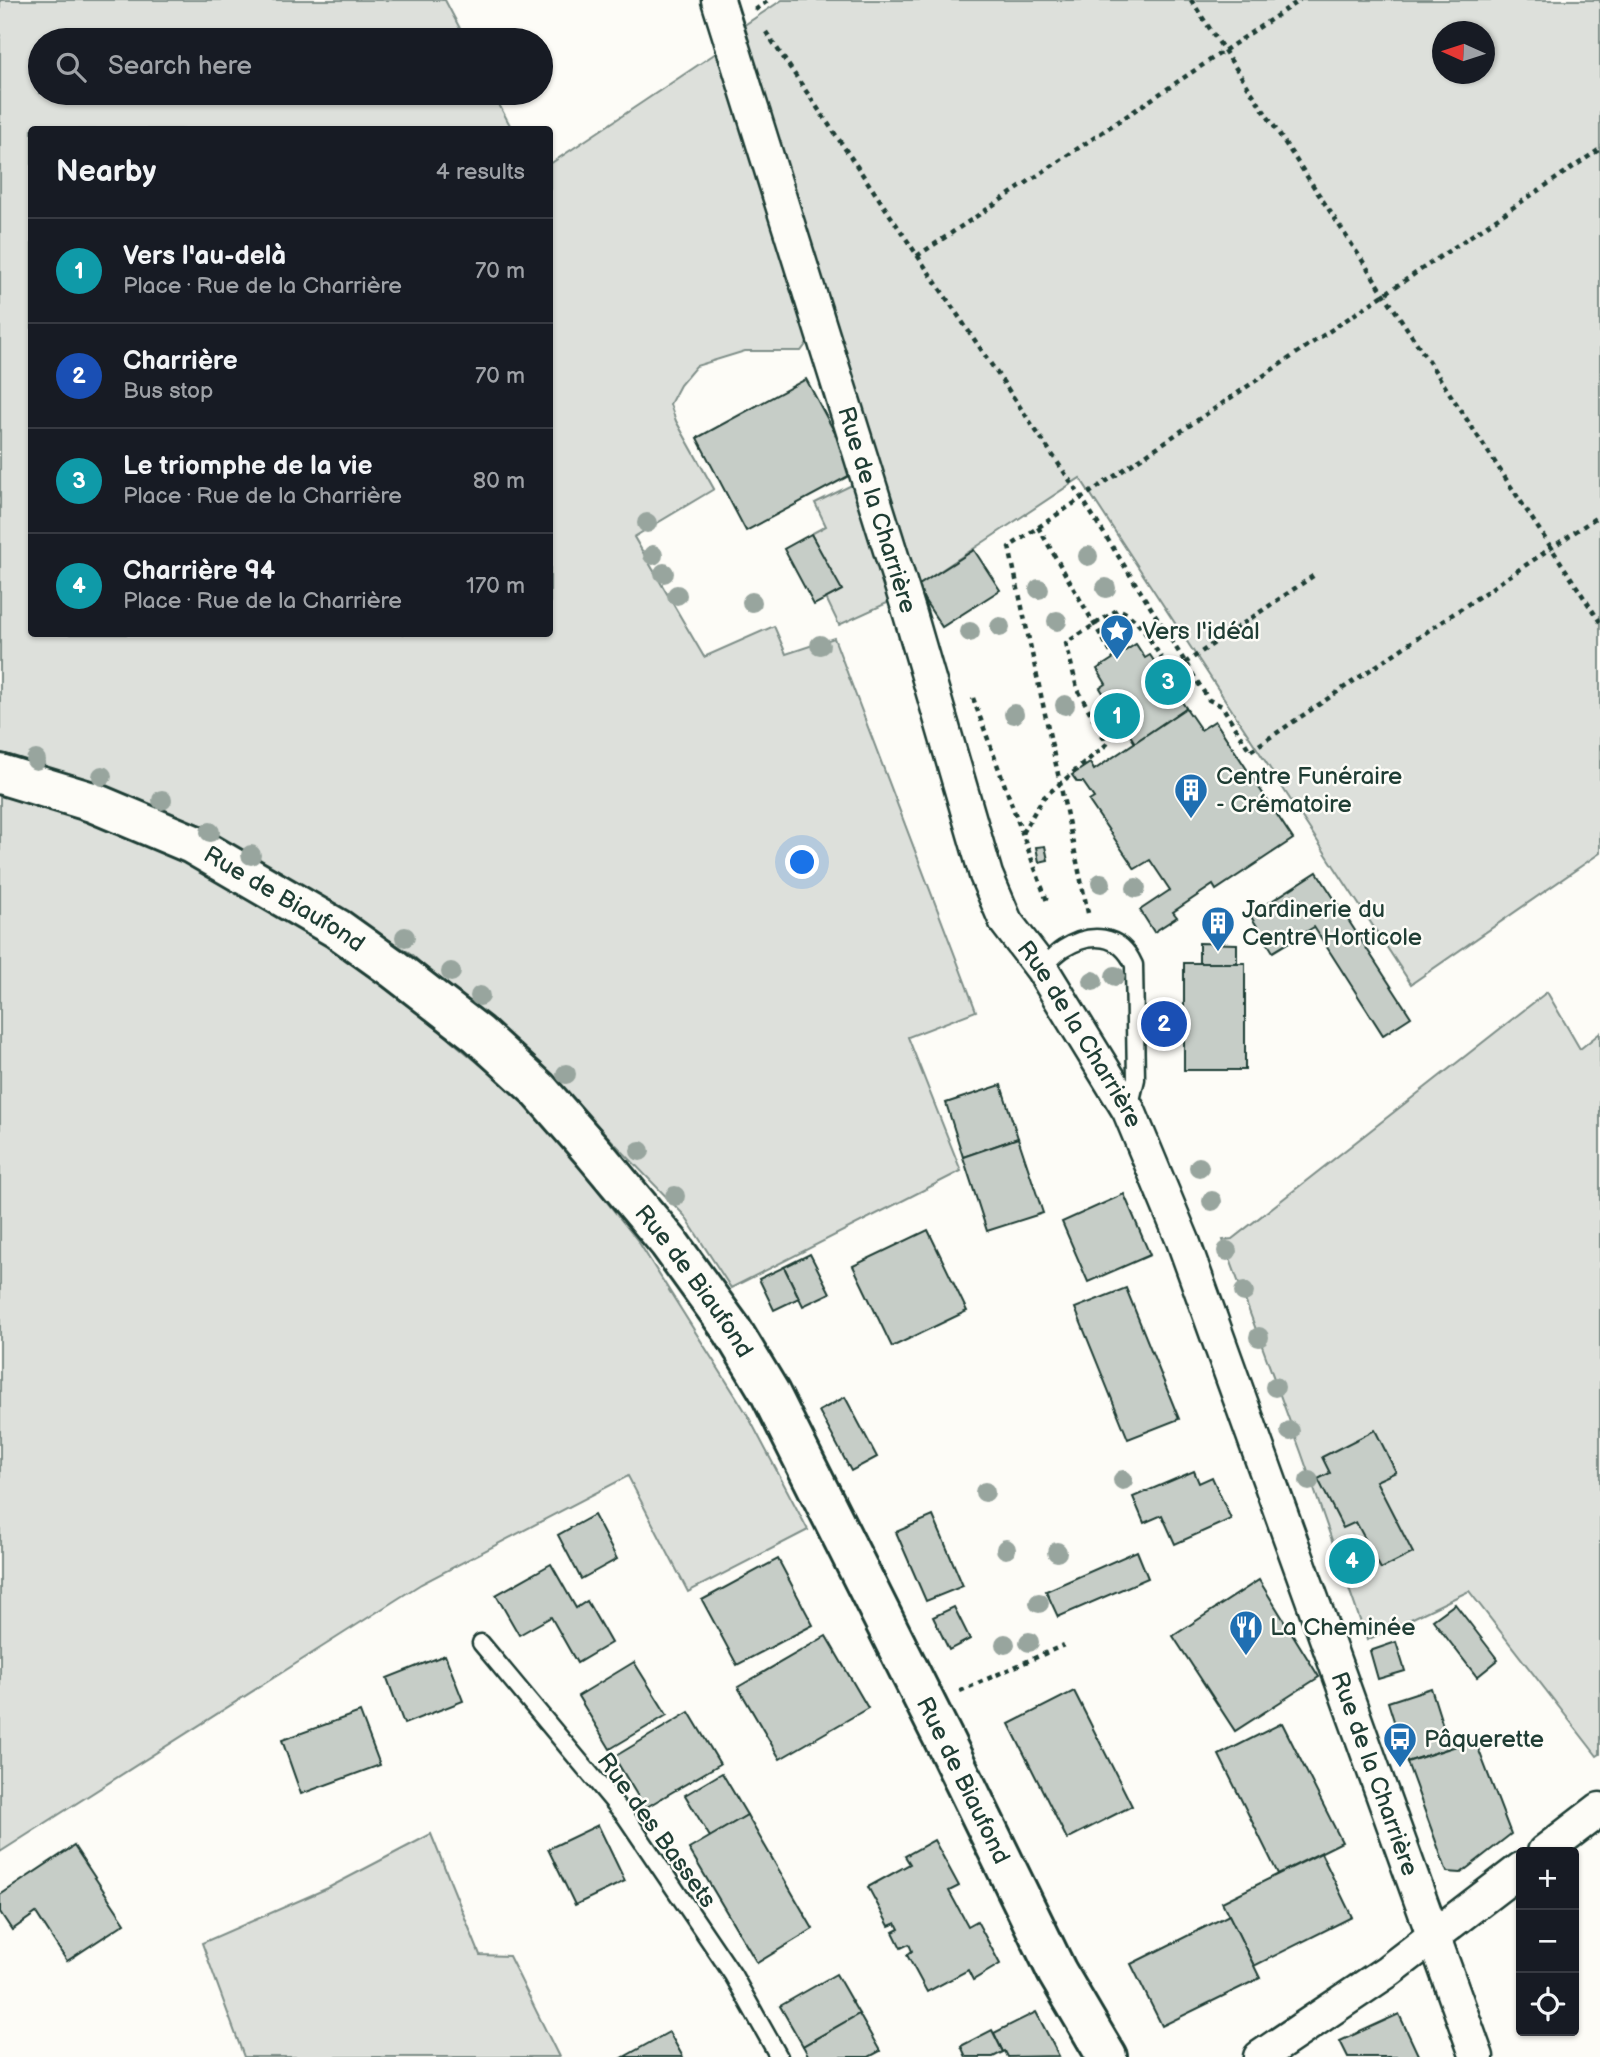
<!DOCTYPE html>
<html lang="en">
<head>
<meta charset="utf-8">
<style>
  body { margin:0; font-family:"Balsamiq Sans",sans-serif; background:#20242c; color:#f1f3f6 }
  .controls { position:absolute; right:21px; bottom:21px; display:grid; overflow:hidden; border-radius:7px; box-shadow:0 2px 5px #0004 }
  .controls button { width:63px; height:63px; display:grid; place-items:center; padding:0; border:0; border-bottom:2px solid #363941; background:#171b24; color:#f1f3f6; font:35px sans-serif }
  .compass { position:absolute; left:1432px; top:21px; width:63px; height:63px; border-radius:50%; background:#171b24; box-shadow:0 2px 5px #0004; rotate:273deg }
  .you { position:absolute; left:803px; top:863px; width:24px; height:24px; margin:-18px; border:5px solid #fff; border-radius:50%; background:#1a73e8; box-shadow:0 0 0 10px #1a73e833 }
  .badge { display:grid; place-items:center; width:46px; height:46px; border-radius:50%; background:#1f6fb2; color:#fff; font-size:23px; font-weight:700 }
  .pin { position:absolute; translate:-50% -50%; border:4px solid #fff; box-shadow:0 2px 7px #0006 }
  .list { margin:0; padding:0; list-style:none }
  h2 { display:flex; justify-content:space-between; align-items:center; height:91px; margin:0; padding:0 28px; font-size:30px }
  h2 small { font-size:23px; font-weight:400; color:#9ea1a6 }
  .list li { display:grid; grid-template-columns:46px 1fr auto; gap:21px; align-items:center; box-sizing:border-box; height:105px; padding:0 28px; border-top:2px solid #363941 }
  .list b { display:block; font-size:26px; white-space:nowrap }
  .list p { margin:0; font-size:23px; white-space:nowrap; color:#9ea1a6 }
  .list em { font-size:23px; font-style:normal; color:#9ea1a6 }
  .icon { flex:none; width:38px; height:38px; fill:none; stroke:currentColor; stroke-width:2; stroke-linecap:round; stroke-linejoin:round }
  .map { position:relative; flex:none; width:1600px; height:2057px; overflow:hidden }
  .search { position:absolute; background:#171b24; box-shadow:0 2px 5px #0004; left:28px; top:28px; width:525px; height:77px; display:flex; align-items:center; gap:18px; box-sizing:border-box; padding:0 24px; border-radius:38px; color:#9ea1a6; font-size:26px }
  .panel { position:absolute; background:#171b24; box-shadow:0 2px 5px #0004; left:28px; top:126px; width:525px; height:511px; border-radius:7px }
  .map>svg:first-child { display:block }
  .green { fill:#dde0db; stroke:#7e8e88; stroke-width:2; fill-rule:evenodd }
  .building { fill:#c6cdc7; stroke:#1f3d34; stroke-width:2 }
  .lines { fill:none; stroke-linecap:round; stroke-linejoin:round }
  .lane-casing { stroke:#1f3d34; stroke-width:21 }
  .street-casing { stroke:#1f3d34; stroke-width:37 }
  .secondary-casing { stroke:#1f3d34; stroke-width:44 }
  .path { stroke:#1f3d34; stroke-width:4.5; stroke-dasharray:5 5; stroke-linecap:butt }
  .lane { stroke:#fdfcf7; stroke-width:16 }
  .street { stroke:#fdfcf7; stroke-width:32 }
  .secondary { stroke:#fdfcf7; stroke-width:38 }
  .tree { fill:#98a59e }
  .labels { text-anchor:middle; stroke-width:5; stroke-linejoin:round; paint-order:stroke }
  .street-label { font-size:24px; fill:#1f3d34; stroke:#fdfcf7 }
  .poi-label { font-size:24px; fill:#1f3d34; stroke:#fdfcf7; text-anchor:start }
</style>
</head>
<body>
<div class="map">
<svg width="1600" height="2057" viewBox="0 0 1600 2057">
  <rect width="100%" height="100%" fill="#fdfcf7"/>
  <filter id="ink" filterUnits="userSpaceOnUse"><feTurbulence type="fractalNoise" baseFrequency=".0143" numOctaves="2"/><feDisplacementMap in="SourceGraphic" scale="14" xChannelSelector="R" yChannelSelector="G"/><feConvolveMatrix kernelMatrix="1 2 1 2 8 2 1 2 1" color-interpolation-filters="sRGB"/></filter>
  <g filter="url(#ink)">
    <g class="green">
      <path d="M0,0h445l21,40h-426v53h453l19,36 -480,1v504h518v-470l172,-115 91,286 -12,16h-56l-49,15 -16,19 -10,19 6,17 38,68 -80,48 70,120 70,-31 12,28 48,-16 142,373 -68,26 53,134 -230,117 -47,-73 -94,-97 -180,-165 -159,-98 -251,-101z"/>
      <path d="M782,0h818v853l-189,131 -331,-506 -164,109 -173,-561zM1442,32h42v42h-42z"/>
      <path d="M860,481l36,118 -57,26 -13,-27 15,-8 -30,-56 15,-8 -11,-23z"/>
      <path d="M0,790l110,31 162,88 115,78 145,121 106,133 109,173 61,116 -120,62 -60,-116 -207,108 -421,268z"/>
      <path d="M1547,992l33,57 20,-16v721l-3,2 -128,-165 -102,49 -66,-188 -78,-212 9,-1z"/>
      <path d="M431,1834l49,121 29,1 50,101h-315l-42,-114 126,-55z"/>
    </g>
    <g class="building">
      <path d="M806,379l50,93 -110,59 -49,-93z"/>
      <path d="M811,534l31,56 -28,15 -30,-56z"/>
      <path d="M974,550l26,40 -58,37 -26,-40z"/>
      <path d="M1136,644l9,14 5,-3 36,53 -51,35 -35,-55 6,-4 -9,-15z"/>
      <path d="M1186,708l15,22 14,-9 78,118 -77,51 -3,-5 -40,27 4,5 -23,15 -14,-22 30,-20 -20,-30 -15,9 -46,-68 5,-3 -11,-16h-6l-5,-7 18,-12 4,7z"/>
      <path d="M1045,846l3,14 -9,2 -3,-15z"/>
      <path d="M1317,872l94,145 -28,18 -69,-108 -41,25 -23,-37z"/>
      <path d="M1199,943l38,1v19h-38z"/>
      <rect x="1184" y="963" width="61" height="107"/>
      <path d="M1171,1006h13v28h-12z"/>
      <path d="M1001,1085l17,53 -55,19 -17,-54z"/>
      <path d="M1018,1138l25,75 -56,18 -24,-74z"/>
      <path d="M1124,1194l26,61 -62,27 -26,-60z"/>
      <path d="M928,1230l39,81 -75,36 -39,-81z"/>
      <path d="M810,1254l20,39 -27,13 -19,-39z"/>
      <path d="M784,1267l15,31 -25,12 -15,-31z"/>
      <path d="M1126,1288l53,131 -51,20 -53,-131z"/>
      <path d="M845,1397l32,60 -26,14 -32,-60z"/>
      <path d="M1375,1430l21,42 -20,9 37,72 -32,16 -25,-47 -13,6 -25,-49 12,-6 -8,-16z"/>
      <path d="M1194,1471l5,12 13,-6 19,42 -56,25 -13,-29 -18,8 -11,-26z"/>
      <path d="M594,1515l23,44 -36,20 -23,-44z"/>
      <path d="M933,1516l30,70 -37,15 -30,-69z"/>
      <path d="M1356,1539l14,36 -22,8 -13,-36z"/>
      <path d="M1137,1551l11,27 -90,39 -12,-26z"/>
      <path d="M778,1559l35,66 -76,40 -35,-65z"/>
      <path d="M551,1564l25,44 11,-7 24,42 -34,20 -26,-46 -32,18 -23,-40z"/>
      <path d="M1259,1580l60,97 -84,54 -62,-95z"/>
      <path d="M1455,1604l43,56 -21,17 -44,-57z"/>
      <path d="M954,1607l16,32 -21,11 -16,-33z"/>
      <path d="M826,1636l42,72 -88,51 -42,-72z"/>
      <path d="M1396,1642l9,29 -27,8 -8,-28z"/>
      <path d="M445,1655l18,46 -59,23 -17,-46z"/>
      <path d="M634,1662l33,53 -57,34 -32,-53z"/>
      <path d="M1431,1688l19,60 -43,14 -19,-60z"/>
      <path d="M1074,1691l58,115 -65,33 -58,-115z"/>
      <path d="M360,1712l20,53 -79,29 -19,-54z"/>
      <path d="M689,1712l31,52 -75,44 -31,-51z"/>
      <path d="M1282,1723l60,119 -64,32 -59,-119z"/>
      <path d="M1475,1740l36,94 -50,39 -14,-1 -40,-110z"/>
      <path d="M722,1773l25,42 -37,22 -25,-42z"/>
      <path d="M747,1815l66,114 -56,34 -68,-114z"/>
      <path d="M598,1825l27,56 -50,24 -27,-56z"/>
      <path d="M934,1840l25,46 -10,5 19,35 9,-5 23,43 -27,16 -5,-10 -41,22 -20,-37 5,-4 -3,-7 -8,4 -8,-16 6,-3 -3,-6 -7,3 -21,-39 42,-23 -5,-8z"/>
      <path d="M74,1846l51,77 -58,38 -31,-48 -24,17 -12,-18v-17z"/>
      <path d="M1321,1853l31,64 -98,49 -32,-64z"/>
      <path d="M1229,1915l31,63 -98,48 -31,-62z"/>
      <path d="M836,1974l23,40 -56,32 -23,-40z"/>
      <path d="M1036,2012l23,44 -51,1 -3,-6 -2,1 -9,-19z"/>
      <path d="M859,2014l21,37 -11,6h-60l-6,-11z"/>
      <path d="M1399,2014l20,43h-71l-8,-16z"/>
      <path d="M992,2030l11,22 -10,5h-27l-5,-11z"/>
      <path d="M669,2032l14,25h-59z"/>
    </g>
    <g class="lines">
      <g class="lane-casing">
        <g id="lane">
          <path d="M1042,969c6,-6 13,-15 21,-20 27,-17 57,-16 71,16l2,114 -7,30"/>
          <path d="M481,1643l145,174 107,158 46,82"/>
        </g>
      </g>
      <g class="street-casing">
        <g id="street">
          <path id="s1" d="M718,0l192,614 76,261 20,47 36,47 87,142 54,130 294,816"/>
          <path d="M1544,1852l56,-43"/>
          <path d="M1260,2057l128,-86 133,-102"/>
        </g>
      </g>
      <g class="secondary-casing">
        <g id="secondary">
          <path id="s2" d="M0,774l92,28 100,42 146,85 56,40 84,65 60,55 56,64 75,90 63,87 38,63 173,345 114,234 50,85"/>
        </g>
      </g>
      <g class="path">
        <path d="M1191,0l409,622"/>
        <path d="M755,10l14,-10"/>
        <path d="M766,32l315,465 128,203 13,6 28,45 350,-236"/>
        <path d="M917,256l383,-256"/>
        <path d="M1038,527l76,131"/>
        <path d="M1185,663l131,-89"/>
        <path d="M973,698l75,206"/>
        <path d="M1022,833l21,-35 64,-54 -30,-56 -11,-45 51,-33c21,1 44,50 56,67l15,-9"/>
        <path d="M1088,913l-79,-366 591,-398"/>
        <path d="M960,1691l104,-46"/>
      </g>
      <use href="#lane" class="lane"/>
      <use href="#street" class="street"/>
      <use href="#secondary" class="secondary"/>
    </g>
    <g class="tree">
      <circle cx="647" cy="523" r="10"/>
      <circle cx="653" cy="555" r="10"/>
      <circle cx="1088" cy="556" r="10"/>
      <circle cx="664" cy="573" r="10"/>
      <circle cx="1106" cy="588" r="10"/>
      <circle cx="1039" cy="589" r="10"/>
      <circle cx="677" cy="595" r="10"/>
      <circle cx="752" cy="602" r="10"/>
      <circle cx="1057" cy="621" r="10"/>
      <circle cx="1000" cy="627" r="10"/>
      <circle cx="970" cy="632" r="10"/>
      <circle cx="820" cy="645" r="10"/>
      <circle cx="1065" cy="705" r="10"/>
      <circle cx="1014" cy="714" r="10"/>
      <circle cx="36" cy="760" r="10"/>
      <circle cx="102" cy="776" r="10"/>
      <circle cx="162" cy="800" r="10"/>
      <circle cx="210" cy="832" r="10"/>
      <circle cx="251" cy="855" r="10"/>
      <circle cx="1101" cy="883" r="10"/>
      <circle cx="1136" cy="888" r="10"/>
      <circle cx="405" cy="937" r="10"/>
      <circle cx="451" cy="972" r="10"/>
      <circle cx="1115" cy="976" r="10"/>
      <circle cx="1093" cy="981" r="10"/>
      <circle cx="480" cy="996" r="10"/>
      <circle cx="566" cy="1074" r="10"/>
      <circle cx="640" cy="1151" r="10"/>
      <circle cx="1199" cy="1167" r="10"/>
      <circle cx="675" cy="1196" r="10"/>
      <circle cx="1212" cy="1201" r="10"/>
      <circle cx="1227" cy="1251" r="10"/>
      <circle cx="1244" cy="1292" r="10"/>
      <circle cx="1259" cy="1337" r="10"/>
      <circle cx="1275" cy="1387" r="10"/>
      <circle cx="1290" cy="1431" r="10"/>
      <circle cx="1123" cy="1480" r="10"/>
      <circle cx="1309" cy="1481" r="10"/>
      <circle cx="985" cy="1492" r="10"/>
      <circle cx="1006" cy="1549" r="10"/>
      <circle cx="1057" cy="1552" r="10"/>
      <circle cx="1039" cy="1603" r="10"/>
      <circle cx="1029" cy="1642" r="10"/>
      <circle cx="1005" cy="1644" r="10"/>
    </g>
  </g>
  <defs>
    <g id="sight-pin" transform="scale(1.75)"><path d="M0 17L-7.5 6A9.5 9.5 0 1 1 7.5 6Z" fill="#1f6fb2" stroke="#fdfcf7"/><path d="M0-6L1.8-2.2L6-1.7L2.9 1.2L3.7 5.4L0 3.3L-3.7 5.4L-2.9 1.2L-6-1.7L-1.8-2.2Z" fill="#fff"/></g>
    <g id="building-pin" transform="scale(1.75)"><path d="M0 17L-7.5 6A9.5 9.5 0 1 1 7.5 6Z" fill="#1f6fb2" stroke="#fdfcf7"/><path d="M-4-6H4V6H1V3H-1V6H-4ZM-2.5-4.3h1.7v1.8h-1.7ZM.8-4.3h1.7v1.8H.8ZM-2.5-1h1.7V.8h-1.7ZM.8-1h1.7V.8H.8Z" fill="#fff"/></g>
    <g id="restaurant-pin" transform="scale(1.75)"><path d="M0 17L-7.5 6A9.5 9.5 0 1 1 7.5 6Z" fill="#1f6fb2" stroke="#fdfcf7"/><path d="M-5-6h1v4h1v-4h1v4h1v-4h1v5L-1.5 .5V6h-2V.5L-5-1ZM5-6V6H3V1.5H1.5Q1.5-4 5-6Z" fill="#fff"/></g>
    <g id="bus-pin" transform="scale(1.75)"><path d="M0 17L-7.5 6A9.5 9.5 0 1 1 7.5 6Z" fill="#1f6fb2" stroke="#fdfcf7"/><path d="M-5-6H5V4H4V6H2V4H-2V6H-4V4H-5ZM-3.5-4V0h7V-4ZM-3.5 1.2v1.5H-2V1.2ZM2 1.2v1.5H3.5V1.2Z" fill="#fff"/></g>
  </defs>
  <g fill-rule="evenodd">
    <use href="#sight-pin" x="1117" y="631"/>
    <use href="#building-pin" x="1191" y="790"/>
    <use href="#building-pin" x="1218" y="923"/>
    <use href="#restaurant-pin" x="1246" y="1627"/>
    <use href="#bus-pin" x="1400" y="1739"/>
  </g>
  <g class="labels">
    <g class="street-label">
      <text dy="8" stroke="none"><textPath href="#s1" startOffset="534">Rue de la Charrière</textPath></text>
      <text dy="8" stroke="none"><textPath href="#s2" startOffset="312">Rue de Biaufond</textPath></text>
      <text dy="8" stroke="none"><textPath href="#s1" startOffset="1101">Rue de la Charrière</textPath></text>
      <text dy="8" stroke="none"><textPath href="#s2" startOffset="878">Rue de Biaufond</textPath></text>
      <text dy="8" stroke="none"><textPath href="#s1" startOffset="1899">Rue de la Charrière</textPath></text>
      <text dy="8" stroke="none"><textPath href="#s2" startOffset="1446">Rue de Biaufond</textPath></text>
      <text transform="translate(657 1830) rotate(54)" y="8">Rue des Bassets</text>
    </g>
    <g class="poi-label">
      <text x="1142" y="639">Vers l'idéal</text>
      <text x="1216" y="784">Centre Funéraire<tspan x="1216" dy="28">- Crématoire</tspan></text>
      <text x="1242" y="917">Jardinerie du<tspan x="1242" dy="28">Centre Horticole</tspan></text>
      <text x="1270" y="1635">La Cheminée</text>
      <text x="1424" y="1747">Pâquerette</text>
    </g>
  </g>
</svg>
<div class="controls">
<button>+</button>
<button>−</button>
<button><svg class="icon" aria-label="locate" viewBox="0 0 24 24"><circle cx="12" cy="12" r="6"/><path d="M12 2v4M12 18v4M2 12h4M18 12h4"/></svg></button>
</div>
<svg class="compass" viewBox="-18 -18 36 36"><path d="M0-13l5 13h-10z" fill="#e53935"/><path d="M0 13l5-13h-10z" fill="#9ea1a6"/></svg>
<div class="you"></div>
<div class="pin badge" style="left:1117px;top:716px;background:#0f9aa8">1</div>
<div class="pin badge" style="left:1164px;top:1024px;background:#1a4fb4">2</div>
<div class="pin badge" style="left:1168px;top:682px;background:#0f9aa8">3</div>
<div class="pin badge" style="left:1352px;top:1561px;background:#0f9aa8">4</div>
<div class="search"><svg class="icon" aria-label="search" viewBox="0 0 24 24"><circle cx="10" cy="10" r="6"/><path d="M15 15l6 6"/></svg>Search here</div>
<section class="panel">
<h2>Nearby<small>4 results</small></h2>
<ul class="list">
<li><span class="badge" style="background:#0f9aa8">1</span><div><b>Vers l'au-delà</b><p>Place · Rue de la Charrière</p></div><em>70 m</em></li>
<li><span class="badge" style="background:#1a4fb4">2</span><div><b>Charrière</b><p>Bus stop</p></div><em>70 m</em></li>
<li><span class="badge" style="background:#0f9aa8">3</span><div><b>Le triomphe de la vie</b><p>Place · Rue de la Charrière</p></div><em>80 m</em></li>
<li><span class="badge" style="background:#0f9aa8">4</span><div><b>Charrière 94</b><p>Place · Rue de la Charrière</p></div><em>170 m</em></li>
</ul>
</section>
</div>
</body>
</html>
